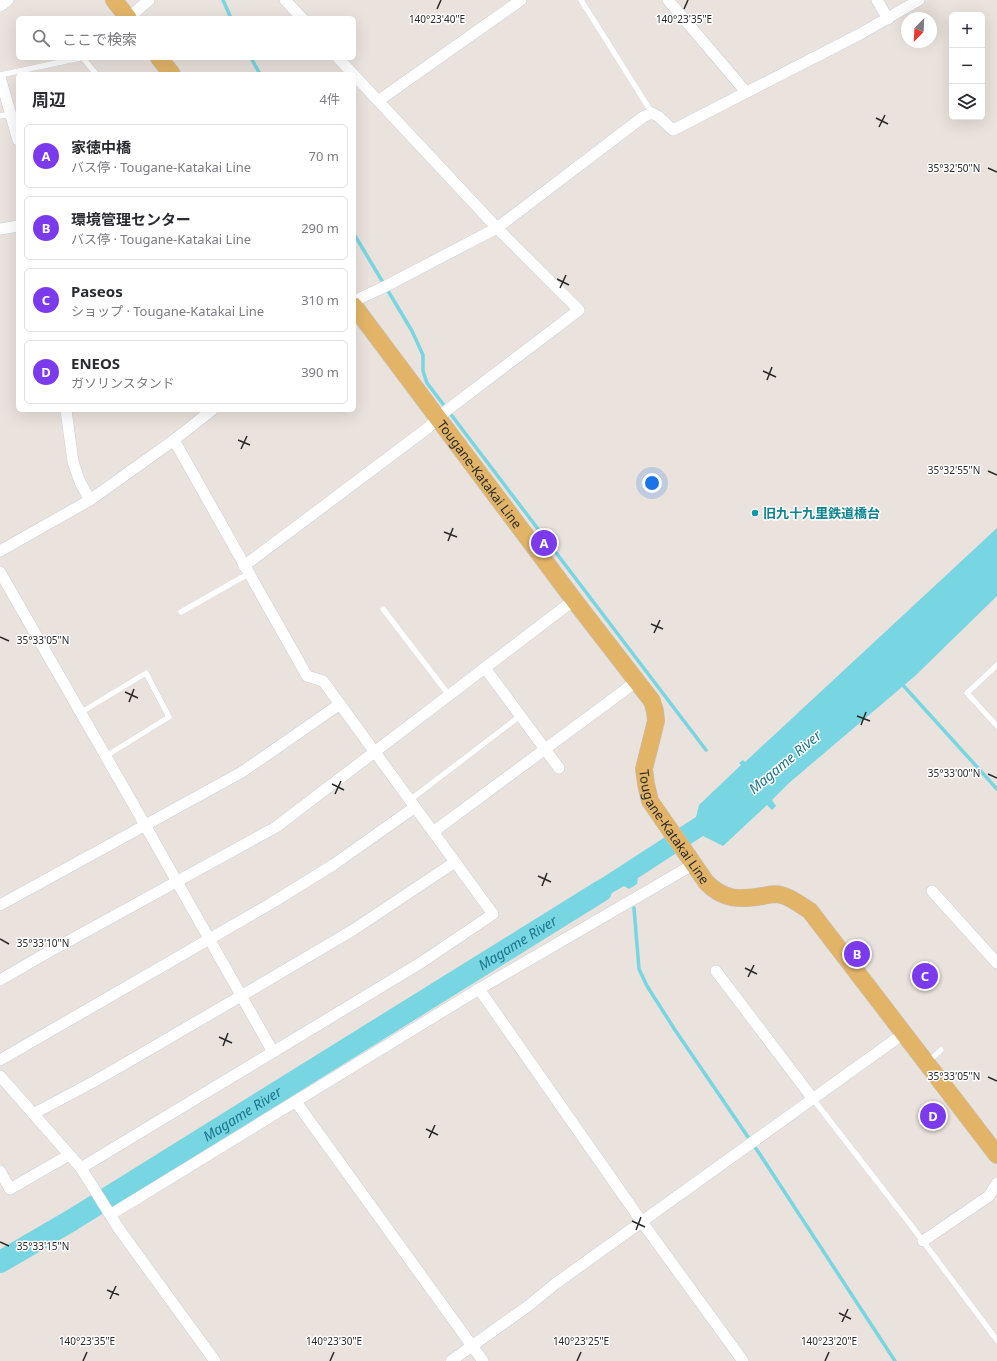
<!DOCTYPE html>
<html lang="ja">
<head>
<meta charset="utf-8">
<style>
  body { margin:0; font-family:"Noto Sans","Noto Sans JP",sans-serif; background:#f7f7f7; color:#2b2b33 }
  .controls { position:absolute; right:12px; top:12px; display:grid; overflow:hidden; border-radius:6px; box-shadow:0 4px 16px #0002 }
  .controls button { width:36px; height:36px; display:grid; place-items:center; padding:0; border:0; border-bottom:1px solid #e1e1e2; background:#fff; color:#2b2b33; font:20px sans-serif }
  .compass { position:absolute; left:901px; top:12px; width:36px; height:36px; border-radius:50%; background:#fff; box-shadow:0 4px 16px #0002; rotate:204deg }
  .you { position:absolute; left:652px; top:483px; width:14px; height:14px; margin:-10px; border:3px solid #fff; border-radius:50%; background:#1a73e8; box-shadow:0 0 0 6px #1a73e833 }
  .badge { display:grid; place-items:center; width:26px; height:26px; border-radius:50%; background:#7c3aed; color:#fff; font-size:13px; font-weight:700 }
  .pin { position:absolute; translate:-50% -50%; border:2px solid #fff; box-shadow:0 1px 4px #0006 }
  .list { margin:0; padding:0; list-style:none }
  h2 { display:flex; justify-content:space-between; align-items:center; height:52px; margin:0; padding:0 16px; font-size:17px }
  h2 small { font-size:13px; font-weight:400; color:#7c7c81 }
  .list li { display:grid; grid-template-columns:26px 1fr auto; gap:12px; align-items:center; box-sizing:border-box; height:64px; margin:0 8px 8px; padding:0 8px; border:1px solid #e1e1e2; border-radius:6px }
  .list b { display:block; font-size:15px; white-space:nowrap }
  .list p { margin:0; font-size:13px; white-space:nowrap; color:#7c7c81 }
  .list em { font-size:13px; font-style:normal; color:#7c7c81 }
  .icon { flex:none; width:22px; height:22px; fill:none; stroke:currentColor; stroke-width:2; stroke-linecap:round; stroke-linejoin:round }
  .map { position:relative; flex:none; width:997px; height:1361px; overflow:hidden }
  .search { position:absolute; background:#fff; box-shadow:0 4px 16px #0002; left:16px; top:16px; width:340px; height:44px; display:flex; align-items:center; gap:10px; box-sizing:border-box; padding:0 14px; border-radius:6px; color:#7c7c81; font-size:15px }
  .panel { position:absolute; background:#fff; box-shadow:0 4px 16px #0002; left:16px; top:72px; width:340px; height:340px; border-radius:6px }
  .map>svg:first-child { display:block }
  .water { fill:#78d6e2 }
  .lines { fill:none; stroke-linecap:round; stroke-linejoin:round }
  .stream { stroke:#78d6e2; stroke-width:3.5 }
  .river { stroke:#78d6e2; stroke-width:22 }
  .service-casing { stroke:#cacfd9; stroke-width:6 }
  .minor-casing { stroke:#cacfd9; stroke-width:12 }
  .primary-casing { stroke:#c3c3c3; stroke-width:18 }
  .service { stroke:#fff; stroke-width:5.5 }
  .minor { stroke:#fff; stroke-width:11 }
  .primary { stroke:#e2b468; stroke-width:17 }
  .ticks { fill:none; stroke:#292929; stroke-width:1.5 }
  .culture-dot { fill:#0f9aa8; stroke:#fff; stroke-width:1.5 }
  .labels { text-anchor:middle; stroke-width:3; stroke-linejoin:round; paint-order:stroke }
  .street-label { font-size:13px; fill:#292929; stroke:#fff }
  .culture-label { font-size:13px; font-weight:bold; fill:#0d838f; stroke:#fff; text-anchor:start }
  .water-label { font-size:14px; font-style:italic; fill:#1a758b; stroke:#fff }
  .ticks-label { font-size:10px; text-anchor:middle; fill:#292929; stroke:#fff; stroke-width:3; stroke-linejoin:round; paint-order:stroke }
</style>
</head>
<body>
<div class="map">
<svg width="997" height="1361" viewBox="0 0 997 1361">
  <rect width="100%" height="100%" fill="#eae2dc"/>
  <path class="water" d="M997,528v68l-82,80 -126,107 -17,17 4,6 -4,4 -5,-5 -44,41 -20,-10 -65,42 -1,6 -8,5 -5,-3 -45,26 -8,-14 125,-81 3,-12 42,-40 -2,-2 4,-3 2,2z"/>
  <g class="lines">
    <g class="stream">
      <path d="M223,0l8,18"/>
      <path d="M251,58l9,16"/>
      <path d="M354,234l58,97 11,24v16l4,12 279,367"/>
      <path d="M901,683l96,106"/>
      <path d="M634,908l5,61 8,17 28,44 88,129 132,202"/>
    </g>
    <path class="river" id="s1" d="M0,1262l72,-42 529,-329"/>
    <g class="service-casing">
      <g id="service">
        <path d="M581,0l71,113"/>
        <path d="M83,58l13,16"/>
        <path d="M0,75l80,-17"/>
        <path d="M0,116l10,-2"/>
        <path d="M383,609l66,86"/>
        <path d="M181,612l67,-38"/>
        <path d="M997,665l-30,28 30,33"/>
        <path d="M80,713l66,-40 23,44 -63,39"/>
        <path d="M410,800l110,-84"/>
        <path d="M928,1062l13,-12"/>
        <path d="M813,1099l97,125 87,116"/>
      </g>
    </g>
    <g class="minor-casing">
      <g id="minor">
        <path d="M285,0l17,18"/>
        <path d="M668,0l78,92"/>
        <path d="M877,0l11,19"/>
        <path d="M0,6l8,-6"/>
        <path d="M128,18l21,-18"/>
        <path d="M338,58l15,16"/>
        <path d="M0,77l18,63"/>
        <path d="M378,101l143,-101"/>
        <path d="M0,229l18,-3"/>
        <path d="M354,301l28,-13 115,-60 146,-111 9,-4 7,4 14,13 187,-96 59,-34"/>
        <path d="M66,410l7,52 7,20 10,18"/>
        <path d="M0,551l90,-51 84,-60 38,-30"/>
        <path d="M244,566l185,-139 9,-10 141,-107 -82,-82 -143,-153"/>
        <path d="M0,572l132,230 141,250"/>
        <path d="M485,668l74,100"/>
        <path d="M433,832l204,-151"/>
        <path d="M932,891l65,72"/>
        <path d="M0,905l242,-133 98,-68"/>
        <path d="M716,971l97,128"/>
        <path d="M0,980l45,-26 231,-127 298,-227"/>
        <path d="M479,989l163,233 101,139"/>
        <path d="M0,1060l270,-156 63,-39 82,-58"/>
        <path d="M0,1076l81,92 38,61 96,132"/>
        <path d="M296,1102l187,259"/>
        <path d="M33,1114l62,-33 146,-85 112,-66 102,-68"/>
        <path d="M81,1168l341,-206 71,-48 -170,-233 -16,-5 -133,-236"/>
        <path d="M0,1171l10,18 59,-34"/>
        <path d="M110,1215l369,-226 215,-125"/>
        <path d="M923,1241l66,-45 8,-13"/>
        <path d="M451,1361l77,-55 27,-22 348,-250"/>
      </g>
    </g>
    <g class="primary-casing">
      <g id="primary">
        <path d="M114,0l14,18"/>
        <path d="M159,58l13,16"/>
        <path id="s2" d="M354,306l220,294 78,101 3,10 1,10 -12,48 2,15 4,17 56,81c17,18 33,18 57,14 5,-1 12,-3 18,-1 10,2 21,11 29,16l187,244"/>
      </g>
    </g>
    <use href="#service" class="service"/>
    <use href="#minor" class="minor"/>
    <use href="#primary" class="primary"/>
  </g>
  <path class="ticks" d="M437,9l4,-9M684,9l4,-9M876,118l12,6M879,127l6,-12M988,168l9,4M557,279l12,6M560,288l6,-13M763,371l13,6M767,380l5,-13M238,440l12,5M241,449l6,-13M988,471l9,4M444,532l13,5M448,541l5,-13M651,624l12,5M654,633l6,-13M0,637l9,4M125,692l13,6M129,702l5,-13M857,716l13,5M861,725l5,-13M988,774l9,4M332,784l12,6M335,794l6,-13M538,876l13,6M542,886l5,-13M0,939l9,5M745,968l12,6M748,977l6,-12M219,1037l13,6M223,1046l5,-13M988,1077l9,4M426,1129l12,6M429,1138l6,-13M632,1221l13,6M636,1230l5,-13M0,1242l9,4M107,1290l12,5M110,1299l6,-13M839,1313l12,6M842,1322l6,-13M83,1361l4,-9M330,1361l4,-9M577,1361l4,-9M825,1361l4,-9"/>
  <circle class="culture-dot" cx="755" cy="513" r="4"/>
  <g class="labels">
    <g class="street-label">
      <text dy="5" stroke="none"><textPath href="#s2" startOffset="210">Tougane-Katakai Line</textPath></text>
      <text dy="5" stroke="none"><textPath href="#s2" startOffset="631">Tougane-Katakai Line</textPath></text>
    </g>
    <g class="culture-label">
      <text x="763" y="518">旧九十九里鉄道橋台</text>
    </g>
    <g class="water-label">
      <text transform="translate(785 762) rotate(-40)" y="5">Magame River</text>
      <text dy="5" stroke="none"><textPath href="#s1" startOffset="608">Magame River</textPath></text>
      <text dy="5" stroke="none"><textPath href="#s1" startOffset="284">Magame River</textPath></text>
    </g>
  </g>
  <g class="ticks-label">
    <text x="437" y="23">140°23'40"E</text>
    <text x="684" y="23">140°23'35"E</text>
    <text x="954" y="172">35°32'50"N</text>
    <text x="954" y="474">35°32'55"N</text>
    <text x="43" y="644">35°33'05"N</text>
    <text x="954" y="777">35°33'00"N</text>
    <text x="43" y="947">35°33'10"N</text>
    <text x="954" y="1080">35°33'05"N</text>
    <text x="43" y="1250">35°33'15"N</text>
    <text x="87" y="1345">140°23'35"E</text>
    <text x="334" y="1345">140°23'30"E</text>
    <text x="581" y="1345">140°23'25"E</text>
    <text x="829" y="1345">140°23'20"E</text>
  </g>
</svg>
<div class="controls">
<button>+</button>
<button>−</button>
<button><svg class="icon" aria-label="layers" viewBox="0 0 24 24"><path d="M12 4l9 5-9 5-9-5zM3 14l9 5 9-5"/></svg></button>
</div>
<svg class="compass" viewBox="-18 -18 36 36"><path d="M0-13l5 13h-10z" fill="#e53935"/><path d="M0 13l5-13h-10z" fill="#7c7c81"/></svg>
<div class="you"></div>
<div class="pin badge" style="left:544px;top:543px">A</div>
<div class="pin badge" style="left:857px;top:954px">B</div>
<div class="pin badge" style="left:925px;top:976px">C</div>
<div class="pin badge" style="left:933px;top:1116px">D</div>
<div class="search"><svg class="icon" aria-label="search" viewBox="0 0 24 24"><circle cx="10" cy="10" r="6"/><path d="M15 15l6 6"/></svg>ここで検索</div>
<section class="panel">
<h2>周辺<small>4件</small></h2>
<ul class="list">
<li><span class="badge">A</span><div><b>家徳中橋</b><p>バス停 · Tougane-Katakai Line</p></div><em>70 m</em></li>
<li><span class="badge">B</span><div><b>環境管理センター</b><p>バス停 · Tougane-Katakai Line</p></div><em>290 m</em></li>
<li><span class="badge">C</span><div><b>Paseos</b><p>ショップ · Tougane-Katakai Line</p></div><em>310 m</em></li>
<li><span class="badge">D</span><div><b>ENEOS</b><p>ガソリンスタンド</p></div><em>390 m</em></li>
</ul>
</section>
</div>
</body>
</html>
